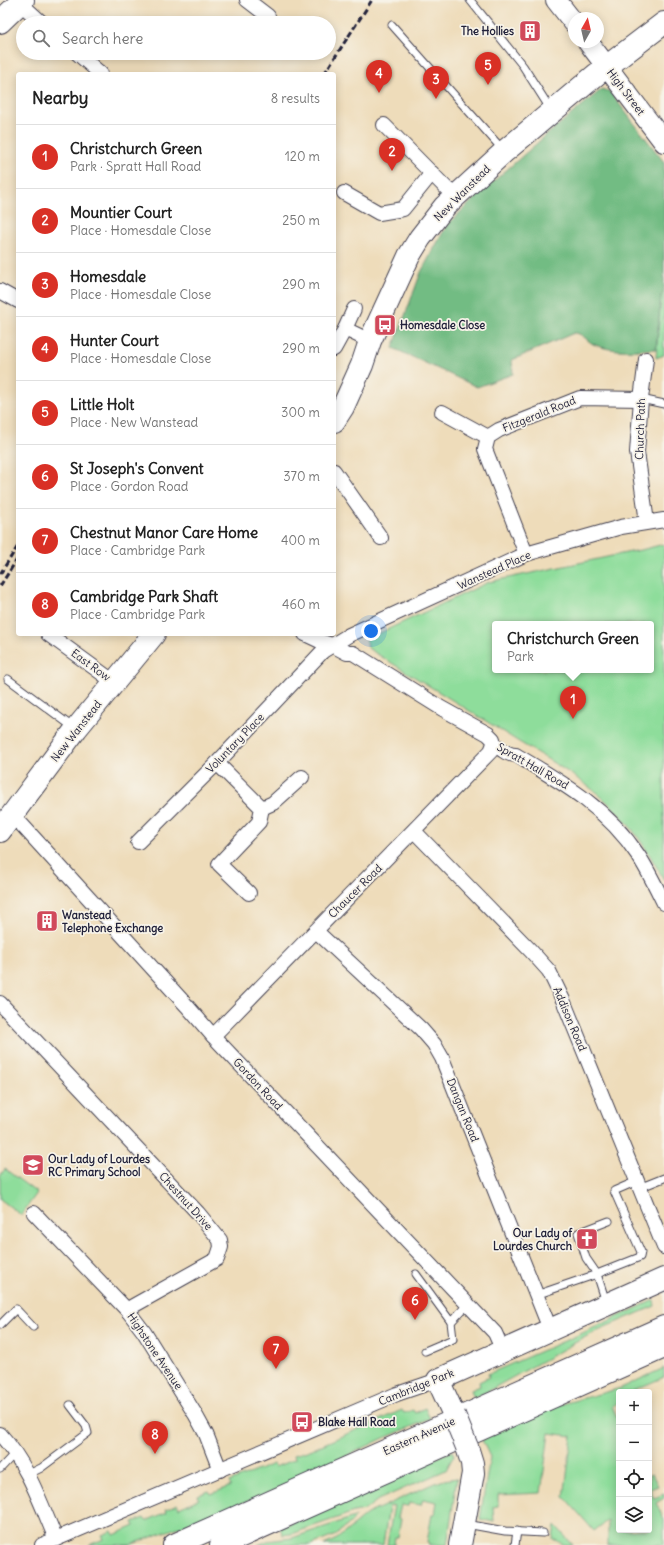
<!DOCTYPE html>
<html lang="en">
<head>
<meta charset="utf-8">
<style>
  body { margin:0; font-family:Delius,sans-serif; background:#f6f6f6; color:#222 }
  .controls { position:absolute; right:12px; bottom:12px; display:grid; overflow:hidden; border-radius:4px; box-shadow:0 2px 10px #0003 }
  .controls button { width:36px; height:36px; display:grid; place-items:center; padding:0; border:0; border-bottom:1px solid #e0e0e0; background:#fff; color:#222; font:20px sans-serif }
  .compass { position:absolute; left:568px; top:12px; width:36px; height:36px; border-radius:50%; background:#fff; box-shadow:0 2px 10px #0003; rotate:8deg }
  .you { position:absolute; left:371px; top:631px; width:14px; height:14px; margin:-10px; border:3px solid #fff; border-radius:50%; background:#1a73e8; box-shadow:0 0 0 6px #1a73e833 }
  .badge { display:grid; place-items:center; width:26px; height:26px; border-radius:50%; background:#d93025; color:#fff; font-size:13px; font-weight:700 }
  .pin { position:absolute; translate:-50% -33px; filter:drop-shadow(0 1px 2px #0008) }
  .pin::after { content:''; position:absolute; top:21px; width:14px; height:12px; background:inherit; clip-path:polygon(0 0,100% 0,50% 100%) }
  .popup { position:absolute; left:492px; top:621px; width:162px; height:52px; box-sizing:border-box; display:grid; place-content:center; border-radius:4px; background:#fff; filter:drop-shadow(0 1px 3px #0005); font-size:13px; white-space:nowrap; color:#767676 }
  .popup b { font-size:15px; color:#222 }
  .popup::after { content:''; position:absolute; left:50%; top:100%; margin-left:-8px; border:8px solid transparent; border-top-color:#fff }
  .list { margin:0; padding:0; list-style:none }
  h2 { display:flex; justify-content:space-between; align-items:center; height:52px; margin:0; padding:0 16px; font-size:17px }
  h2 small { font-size:13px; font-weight:400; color:#767676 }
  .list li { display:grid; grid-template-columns:26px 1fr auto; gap:12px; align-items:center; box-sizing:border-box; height:64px; padding:0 16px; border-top:1px solid #e0e0e0 }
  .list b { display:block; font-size:15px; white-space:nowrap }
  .list p { margin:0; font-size:13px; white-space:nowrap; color:#767676 }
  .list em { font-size:13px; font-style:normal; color:#767676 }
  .icon { flex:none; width:22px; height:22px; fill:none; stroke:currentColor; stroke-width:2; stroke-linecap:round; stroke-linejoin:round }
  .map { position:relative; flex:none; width:664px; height:1545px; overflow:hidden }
  .search { position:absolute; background:#fff; box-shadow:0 2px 10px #0003; left:16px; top:16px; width:320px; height:44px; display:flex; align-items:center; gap:10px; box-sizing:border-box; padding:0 14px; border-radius:22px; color:#767676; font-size:15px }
  .panel { position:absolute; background:#fff; box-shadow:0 2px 10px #0003; left:16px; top:72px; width:320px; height:564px; border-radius:4px }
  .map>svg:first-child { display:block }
  .green { fill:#8edd9b; stroke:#58806b; fill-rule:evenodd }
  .forest { fill:#72bc83; stroke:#4a6f5f }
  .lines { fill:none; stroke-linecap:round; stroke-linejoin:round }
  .lane-casing { stroke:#413e4e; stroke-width:9 }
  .street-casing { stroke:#413e4e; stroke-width:16 }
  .secondary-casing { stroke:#413e4e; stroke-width:22 }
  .primary-casing { stroke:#413e4e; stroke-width:24 }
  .highway-casing { stroke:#413e4e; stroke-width:24 }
  .lane { stroke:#fff; stroke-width:7 }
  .street { stroke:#fff; stroke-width:14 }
  .secondary { stroke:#fff; stroke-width:20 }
  .primary { stroke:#fff; stroke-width:22 }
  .highway { stroke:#fff; stroke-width:22 }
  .rail { stroke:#22223b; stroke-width:3; stroke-dasharray:6 3; stroke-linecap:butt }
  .primary-bridge-casing { stroke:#413e4e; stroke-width:24; stroke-linecap:butt }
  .primary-bridge { stroke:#fff; stroke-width:22 }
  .labels { text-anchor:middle; stroke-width:3.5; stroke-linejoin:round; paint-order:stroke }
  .poi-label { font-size:11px; font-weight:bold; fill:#22223b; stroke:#f7f3e8; text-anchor:start }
  .street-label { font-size:11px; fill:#22223b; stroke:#f7f3e8 }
</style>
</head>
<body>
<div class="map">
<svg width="664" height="1545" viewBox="0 0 664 1545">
  <rect width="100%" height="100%" fill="#f7f3e8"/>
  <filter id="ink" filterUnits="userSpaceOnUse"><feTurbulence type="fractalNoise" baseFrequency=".025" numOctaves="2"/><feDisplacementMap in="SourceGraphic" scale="8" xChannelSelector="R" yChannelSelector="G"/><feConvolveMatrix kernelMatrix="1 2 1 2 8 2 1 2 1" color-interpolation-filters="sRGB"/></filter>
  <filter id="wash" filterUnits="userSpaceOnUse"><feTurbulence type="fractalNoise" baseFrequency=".012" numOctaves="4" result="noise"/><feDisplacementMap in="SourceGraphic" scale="16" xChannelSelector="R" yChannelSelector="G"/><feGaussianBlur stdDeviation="0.9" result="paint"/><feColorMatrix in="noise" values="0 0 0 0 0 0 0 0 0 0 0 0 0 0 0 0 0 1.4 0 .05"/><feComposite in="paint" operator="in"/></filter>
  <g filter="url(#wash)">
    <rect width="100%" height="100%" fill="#eedcba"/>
    <g class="green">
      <path d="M664,292v63l-8,3 5,-63z"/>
      <path d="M664,544v336c-14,-25 -26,-46 -46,-67 -26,-29 -66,-51 -99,-71 -50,-32 -100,-62 -150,-93l-3,-6 1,-4 122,-57 156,-33zM495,624h156v46h-156z"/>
      <path d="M5,1169l32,24 -16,22 -21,-16v-23z"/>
      <path d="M654,1300l1,6 -57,24 -108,60 -16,8 -3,-8 9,-4 -1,-4 10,-5 -1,-3 88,-38z"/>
      <path d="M664,1368v9l-30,13 1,2h-16v11l-7,3 7,16v108h30v-55l3,-1 6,12 -8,3 4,9 10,-4v4l-8,5 8,16v26h-56v-25l-14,11 -27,-31 -3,-3 8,-61 -23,-3 -8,60 -43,2v11l-5,1 1,15 -14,-3 10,-62 -8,-17 69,-33 70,-19z"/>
      <path d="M425,1408l5,11 -46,19 -110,53 -71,27 -73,27h-41l15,-6 -2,-4 10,-4 2,4 21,-9 -2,-4 11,-4 2,3 21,-9 -1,-3 11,-5 2,4 20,-9 -1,-4 11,-4 2,3 20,-8 -2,-4 44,-18 2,3 20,-8 -1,-4 16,-5 92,-40 2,3 9,-3 2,3z"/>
      <path d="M452,1451l2,4 -8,15 -68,30 -13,10 -11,2 -63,22 -8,1 -3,-7z"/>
      <path d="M457,1478l-10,67h-18v-2l-2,-1 5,-28h3l2,-12 -14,-3 -2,6 -12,-2 -1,3 -7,-1 -3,13 3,1 -3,18h-3l-1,8h-7l7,-40 -5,2 -6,38h-59l13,-6 30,-25 63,-29 14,-5z"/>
      <path d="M357,1516l-9,9 -14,11 -23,9h-53l9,-4 25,-3z"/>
      <path d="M555,1525l18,20h-8l-12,-6z"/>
    </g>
    <path class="forest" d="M602,89l8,3 54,70v130l-3,3 -5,54c-21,1 -44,4 -63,-5 -7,-4 -11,-11 -19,-11l-62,27 1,14 -36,13 -84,-39 28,-76 26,-47 31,-30 66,-58z"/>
  </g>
  <g filter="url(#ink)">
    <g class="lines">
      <g class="lane-casing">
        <g id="lane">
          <path d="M470,0l53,66 28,44"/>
          <path d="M392,25l111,125"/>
          <path d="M641,399l23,5"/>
          <path d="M8,679l66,49"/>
          <path d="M639,1188l25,-10"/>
          <path d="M416,1274l35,48 16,-17"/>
          <path d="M536,1295l61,-21 43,-17 1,-5 -27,-61 23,-10"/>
          <path d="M606,1302l-9,-28 -11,-16 -8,-25 31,-12"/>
          <path d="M0,1325l16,-16 17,18"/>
          <path d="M425,1351l28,-12 -2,-17"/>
          <path d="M0,1469l15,-16"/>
          <path d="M29,1474l12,-6 47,-35 -2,-7 -16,-21"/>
          <path d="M466,1524l39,7 38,2"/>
          <path d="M515,1545l2,-14"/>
        </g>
      </g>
      <g class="street-casing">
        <g id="street">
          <path d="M247,0l21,16"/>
          <path d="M20,3l22,20"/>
          <path d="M77,53l24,21"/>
          <path d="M384,125l71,72"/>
          <path d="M344,193l35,20 24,-4 29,-36"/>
          <path d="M0,291l18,10"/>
          <path d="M345,329l25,12"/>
          <path d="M334,349l11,-20 9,-20"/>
          <path d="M646,359l-5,40 -4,53 10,70"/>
          <path d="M442,412l46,25"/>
          <path d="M334,471l47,67"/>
          <path d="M526,554l-41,-105 3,-12 11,-7 81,-32 61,1"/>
          <path d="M48,634l66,48"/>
          <path d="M305,634l17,8 10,3 15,8h6l88,55 47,26 5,5 1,5c7,5 13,11 22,11 47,28 91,53 122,100 10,15 18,32 26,48"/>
          <path d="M217,763l45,45 -3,14 -40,42 30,29"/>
          <path d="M262,808l11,-5 29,-26"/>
          <path d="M11,816l11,9 165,181 26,30 282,297 8,18"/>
          <path d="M414,831l117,120 18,20 14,29 101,247"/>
          <path d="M138,842l79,-79 106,-112 26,-16 177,-81 95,-27 43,-7"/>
          <path d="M316,931l105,98 13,15 8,14 108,271"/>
          <path d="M0,1003l198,210 22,27 1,7 -4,12 -84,47 -5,5"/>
          <path d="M213,1036l278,-285 3,-7"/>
          <path d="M34,1213l94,98 16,21 51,82 11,20 14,36"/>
          <path d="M0,1434c28,31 40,68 56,105"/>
          <path d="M42,1545l355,-151 41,-14"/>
        </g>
      </g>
      <g class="secondary-casing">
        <g id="secondary">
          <path d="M556,0l18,23"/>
          <path d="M588,42l76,100"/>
        </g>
      </g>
      <g class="primary-casing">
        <g id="primary">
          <path d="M0,22l23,-22"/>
          <path d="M334,421l9,-14 19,-42 8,-24 39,-85 11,-18 25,-32 60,-55 92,-77 67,-51"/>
          <path d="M0,831l76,-102 78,-95"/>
          <path d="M454,1415l-16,-35 226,-101"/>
          <path d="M460,1545l13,-72 -1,-10 -5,-16"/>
        </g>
      </g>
      <g class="highway-casing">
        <g id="highway">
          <path d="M174,1545l490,-218"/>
          <path d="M221,1545l443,-198"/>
        </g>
      </g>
      <use href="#lane" class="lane"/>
      <use href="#street" class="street"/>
      <use href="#secondary" class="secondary"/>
      <use href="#primary" class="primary"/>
      <use href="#highway" class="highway"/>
      <g class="rail">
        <path d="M324,74l48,-74"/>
        <path d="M0,574l18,-28"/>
        <path d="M0,586l18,-28"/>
      </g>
      <g class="primary-bridge-casing">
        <path id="primary-bridge" d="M454,1415l13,32"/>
      </g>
      <use href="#primary-bridge" class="primary-bridge"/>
    </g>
  </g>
  <defs>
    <g id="building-square" transform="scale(1.15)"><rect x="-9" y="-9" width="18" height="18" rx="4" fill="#d1495b" stroke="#f7f3e8"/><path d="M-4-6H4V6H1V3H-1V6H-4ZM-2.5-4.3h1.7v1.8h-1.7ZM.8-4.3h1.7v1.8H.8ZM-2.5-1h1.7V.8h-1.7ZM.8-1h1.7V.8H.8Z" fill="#fff"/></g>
    <g id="bus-square" transform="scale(1.15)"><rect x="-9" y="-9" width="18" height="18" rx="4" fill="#d1495b" stroke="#f7f3e8"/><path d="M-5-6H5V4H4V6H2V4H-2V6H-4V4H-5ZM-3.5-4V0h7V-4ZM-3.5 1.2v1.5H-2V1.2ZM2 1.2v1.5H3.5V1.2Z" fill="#fff"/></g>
    <g id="school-square" transform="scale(1.15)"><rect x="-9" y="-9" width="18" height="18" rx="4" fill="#d1495b" stroke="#f7f3e8"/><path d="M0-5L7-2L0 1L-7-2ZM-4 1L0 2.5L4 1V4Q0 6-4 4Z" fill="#fff"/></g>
    <g id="church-square" transform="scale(1.15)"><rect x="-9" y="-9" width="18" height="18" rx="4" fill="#d1495b" stroke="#f7f3e8"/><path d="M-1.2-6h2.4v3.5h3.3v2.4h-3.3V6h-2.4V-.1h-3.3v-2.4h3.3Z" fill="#fff"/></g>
  </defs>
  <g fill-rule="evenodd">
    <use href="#building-square" x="530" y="31"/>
    <use href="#bus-square" x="385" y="325"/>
    <use href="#building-square" x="47" y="921"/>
    <use href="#school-square" x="33" y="1165"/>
    <use href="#church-square" x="587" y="1239"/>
    <use href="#bus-square" x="302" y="1422"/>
  </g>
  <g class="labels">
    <g class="poi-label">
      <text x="514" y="35" text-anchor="end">The Hollies</text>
      <text x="400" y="329">Homesdale Close</text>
      <text x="62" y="919">Wanstead<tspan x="62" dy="13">Telephone Exchange</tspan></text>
      <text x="48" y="1163">Our Lady of Lourdes<tspan x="48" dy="13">RC Primary School</tspan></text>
      <text x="572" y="1237" text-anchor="end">Our Lady of<tspan x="572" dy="13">Lourdes Church</tspan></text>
      <text x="318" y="1426">Blake Hall Road</text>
    </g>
    <g class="street-label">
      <text transform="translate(626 92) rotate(53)" y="4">High Street</text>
      <text transform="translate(462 193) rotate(-45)" y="4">New Wanstead</text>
      <text transform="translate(539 414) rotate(-22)" y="4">Fitzgerald Road</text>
      <text transform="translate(640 429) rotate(-88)" y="4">Church Path</text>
      <text transform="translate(494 570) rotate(-24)" y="4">Wanstead Place</text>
      <text transform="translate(91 665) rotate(36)" y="4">East Row</text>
      <text transform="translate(76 731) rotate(-52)" y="4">New Wanstead</text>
      <text transform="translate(235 743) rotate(-46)" y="4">Voluntary Place</text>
      <text transform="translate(533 766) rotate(30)" y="4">Spratt Hall Road</text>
      <text transform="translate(355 891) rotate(-45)" y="4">Chaucer Road</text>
      <text transform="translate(570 1019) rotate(67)" y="4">Addison Road</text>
      <text transform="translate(258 1084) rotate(47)" y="4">Gordon Road</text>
      <text transform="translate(463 1110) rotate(68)" y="4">Dangan Road</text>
      <text transform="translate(186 1201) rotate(48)" y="4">Chestnut Drive</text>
      <text transform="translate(155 1351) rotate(56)" y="4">Highstone Avenue</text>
      <text transform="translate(416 1387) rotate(-22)" y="4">Cambridge Park</text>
      <text transform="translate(419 1436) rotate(-24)" y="4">Eastern Avenue</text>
    </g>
  </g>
</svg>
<div class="controls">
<button>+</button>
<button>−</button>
<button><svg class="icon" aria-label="locate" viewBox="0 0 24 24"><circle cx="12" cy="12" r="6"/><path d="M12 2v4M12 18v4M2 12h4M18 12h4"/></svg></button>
<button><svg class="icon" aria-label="layers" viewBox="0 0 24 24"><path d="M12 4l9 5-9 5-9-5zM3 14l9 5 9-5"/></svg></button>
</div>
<svg class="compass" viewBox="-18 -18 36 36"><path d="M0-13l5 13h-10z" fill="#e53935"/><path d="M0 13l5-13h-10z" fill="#767676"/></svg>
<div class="you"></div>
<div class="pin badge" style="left:573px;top:719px">1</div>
<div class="popup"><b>Christchurch Green</b>Park</div>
<div class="pin badge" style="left:392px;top:171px">2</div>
<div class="pin badge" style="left:436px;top:99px">3</div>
<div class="pin badge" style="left:379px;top:93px">4</div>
<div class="pin badge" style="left:488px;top:85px">5</div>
<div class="pin badge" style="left:415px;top:1320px">6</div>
<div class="pin badge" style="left:276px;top:1369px">7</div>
<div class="pin badge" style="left:155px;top:1454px">8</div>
<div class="search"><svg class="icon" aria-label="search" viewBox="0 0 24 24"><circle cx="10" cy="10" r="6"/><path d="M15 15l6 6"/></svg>Search here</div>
<section class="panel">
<h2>Nearby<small>8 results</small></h2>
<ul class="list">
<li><span class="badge">1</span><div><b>Christchurch Green</b><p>Park · Spratt Hall Road</p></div><em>120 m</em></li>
<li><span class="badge">2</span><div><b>Mountier Court</b><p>Place · Homesdale Close</p></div><em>250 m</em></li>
<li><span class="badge">3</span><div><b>Homesdale</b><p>Place · Homesdale Close</p></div><em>290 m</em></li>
<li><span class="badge">4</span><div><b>Hunter Court</b><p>Place · Homesdale Close</p></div><em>290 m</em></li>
<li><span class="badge">5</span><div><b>Little Holt</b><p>Place · New Wanstead</p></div><em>300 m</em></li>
<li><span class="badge">6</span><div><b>St Joseph's Convent</b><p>Place · Gordon Road</p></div><em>370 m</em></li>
<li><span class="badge">7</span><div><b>Chestnut Manor Care Home</b><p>Place · Cambridge Park</p></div><em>400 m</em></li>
<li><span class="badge">8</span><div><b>Cambridge Park Shaft</b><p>Place · Cambridge Park</p></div><em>460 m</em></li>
</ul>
</section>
</div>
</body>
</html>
